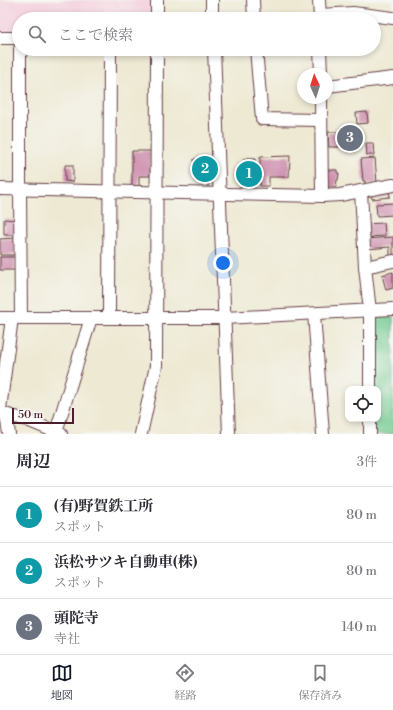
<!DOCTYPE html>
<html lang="ja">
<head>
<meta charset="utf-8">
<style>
  body { margin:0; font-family:"Libre Bodoni","Noto Serif JP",serif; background:#f2f2f3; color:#2b2b33 }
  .controls { position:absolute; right:12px; bottom:12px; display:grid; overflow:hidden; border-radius:8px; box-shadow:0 2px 6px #0003 }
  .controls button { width:36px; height:36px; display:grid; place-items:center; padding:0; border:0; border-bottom:1px solid #e1e1e2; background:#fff; color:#2b2b33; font:20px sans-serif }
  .compass { position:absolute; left:297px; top:68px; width:36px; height:36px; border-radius:50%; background:#fff; box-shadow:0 2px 6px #0003; rotate:356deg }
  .scale { position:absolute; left:12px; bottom:10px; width:62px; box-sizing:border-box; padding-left:4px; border:2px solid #4a1f2b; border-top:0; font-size:11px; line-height:14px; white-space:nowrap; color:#4a1f2b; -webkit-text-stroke:3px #f6f6f2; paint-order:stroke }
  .you { position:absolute; left:223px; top:263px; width:14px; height:14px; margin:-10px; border:3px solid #fff; border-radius:50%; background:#1a73e8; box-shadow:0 0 0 6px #1a73e833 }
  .badge { display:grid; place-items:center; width:26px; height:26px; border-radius:50%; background:#111827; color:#fff; font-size:13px; font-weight:700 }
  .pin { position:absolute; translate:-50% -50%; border:2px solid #fff; box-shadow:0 1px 4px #0006 }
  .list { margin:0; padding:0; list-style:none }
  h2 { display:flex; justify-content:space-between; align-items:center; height:52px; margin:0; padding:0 16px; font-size:17px }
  h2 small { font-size:13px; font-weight:400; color:#7c7c81 }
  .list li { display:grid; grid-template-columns:26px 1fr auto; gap:12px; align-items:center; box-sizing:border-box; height:56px; padding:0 16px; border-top:1px solid #e1e1e2 }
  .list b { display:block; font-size:15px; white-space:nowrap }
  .list p { margin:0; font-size:13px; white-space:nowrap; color:#7c7c81 }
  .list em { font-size:13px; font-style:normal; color:#7c7c81 }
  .icon { flex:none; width:22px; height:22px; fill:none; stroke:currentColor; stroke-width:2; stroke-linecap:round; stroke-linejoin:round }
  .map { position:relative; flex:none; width:393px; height:434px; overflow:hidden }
  .search { position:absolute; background:#fff; box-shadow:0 2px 6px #0003; left:12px; right:12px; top:12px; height:44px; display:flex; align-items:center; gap:10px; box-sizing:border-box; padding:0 14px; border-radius:22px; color:#7c7c81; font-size:15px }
  .sheet { height:220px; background:#fff }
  nav { display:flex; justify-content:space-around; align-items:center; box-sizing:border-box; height:56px; border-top:1px solid #e1e1e2; background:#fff; font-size:11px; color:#7c7c81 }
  nav a { display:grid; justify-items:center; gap:2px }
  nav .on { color:#111827 }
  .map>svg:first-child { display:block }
  .built { fill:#f4cfdd }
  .green { fill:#74cc93; stroke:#5f765f }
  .building { fill:#ce8fae }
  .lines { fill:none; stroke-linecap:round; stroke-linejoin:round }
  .minor-casing { stroke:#633d44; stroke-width:14 }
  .minor { stroke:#fff; stroke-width:12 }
</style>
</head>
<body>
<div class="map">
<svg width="393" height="434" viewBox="0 0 393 434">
  <rect width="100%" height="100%" fill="#f6f6f2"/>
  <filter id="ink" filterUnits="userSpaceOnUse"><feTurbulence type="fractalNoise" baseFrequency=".025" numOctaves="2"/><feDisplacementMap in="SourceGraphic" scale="8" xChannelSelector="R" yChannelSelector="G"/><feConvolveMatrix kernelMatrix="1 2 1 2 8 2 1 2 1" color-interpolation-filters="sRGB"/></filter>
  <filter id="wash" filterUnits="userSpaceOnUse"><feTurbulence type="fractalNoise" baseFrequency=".012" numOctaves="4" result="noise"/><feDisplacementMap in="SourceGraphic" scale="16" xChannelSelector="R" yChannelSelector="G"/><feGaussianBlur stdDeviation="0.9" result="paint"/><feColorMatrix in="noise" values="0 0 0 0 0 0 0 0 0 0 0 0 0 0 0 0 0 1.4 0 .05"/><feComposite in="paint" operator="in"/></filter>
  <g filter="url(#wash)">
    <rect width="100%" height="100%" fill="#eee9d3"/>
    <path class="built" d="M0,0h154v19h-135v15h-19z"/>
    <path class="green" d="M377,317h16v117h-20v-15h5v-30h-4v-68z"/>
    <g id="blocks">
      <g class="building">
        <path d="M367,112l1,11 -11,1 -1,-11z"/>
        <path d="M359,129l1,18h-4v4h-9v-3h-6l-1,-18z"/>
        <path d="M328,132h10l1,15h-10z"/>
        <path d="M366,143h7l1,12h-7z"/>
        <path d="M132,151h19l-1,25h-11v12h-7z"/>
        <path d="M290,156l-1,21h-20v9h-9v-29z"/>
        <path d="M215,158l1,29 -8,1v-9h-14v-20z"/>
        <path d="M375,158l2,25 -12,1v-3h-2l-2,-22z"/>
        <path d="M244,159h11l-1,30h-12z"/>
        <path d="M65,165h8v17l-8,-1z"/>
        <path d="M327,170h10v3h2l-1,7h-1l-1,7h-10z"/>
        <path d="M389,190l1,7 -18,2 -1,-7z"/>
        <path d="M393,203v12l-16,1 -1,-12z"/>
        <path d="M4,219l12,1v15h-12z"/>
        <path d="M384,223l1,13 -20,1 -1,-13z"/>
        <path d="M393,237v18l-3,1v-9l-23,2 -1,-10z"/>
        <path d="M15,238v17h-15v-16z"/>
        <rect x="0" y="257" width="15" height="13"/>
        <path d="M393,272v16l-7,2 -4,-15z"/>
      </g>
    </g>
  </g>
  <g filter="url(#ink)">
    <use href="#blocks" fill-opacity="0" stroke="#633d44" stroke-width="1"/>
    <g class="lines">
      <g class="minor-casing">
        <g id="minor">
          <path d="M157,0v19"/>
          <path d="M212,0v19"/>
          <path d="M253,0l1,19"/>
          <path d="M319,0l1,19"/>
          <path d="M320,15l33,-2 40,5"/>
          <path d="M0,38h19"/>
          <path d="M20,49v141l1,128"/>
          <path d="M214,49l15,385"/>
          <path d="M256,49l6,70 59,1"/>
          <path d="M320,49l1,25"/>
          <path d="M327,86l66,-8"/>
          <path d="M321,98l1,98"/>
          <path d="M0,189l322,7 18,-1 53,-10"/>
          <path d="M361,191l4,76 5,44v78"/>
          <path d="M365,267l28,-6"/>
          <path d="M314,314l9,120"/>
          <path d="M0,318h225l168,-9"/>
          <path d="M109,318l1,-269"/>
          <path d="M0,409l12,-91"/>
          <path d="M0,413l27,7 34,14"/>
          <path d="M6,414l3,20"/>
          <path d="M370,419v15"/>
          <path d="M56,432l35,-114"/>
          <path d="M141,434l15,-68 1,-317"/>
        </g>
      </g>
      <use href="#minor" class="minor"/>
    </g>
  </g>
</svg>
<div class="controls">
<button><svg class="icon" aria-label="locate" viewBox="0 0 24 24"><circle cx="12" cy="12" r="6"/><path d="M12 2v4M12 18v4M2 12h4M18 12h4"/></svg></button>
</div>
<svg class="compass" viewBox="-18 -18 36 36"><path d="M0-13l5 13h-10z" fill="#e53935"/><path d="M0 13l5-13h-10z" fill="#7c7c81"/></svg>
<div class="scale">50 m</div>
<div class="you"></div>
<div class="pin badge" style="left:249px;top:174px;background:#0f9aa8">1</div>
<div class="pin badge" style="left:205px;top:169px;background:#0f9aa8">2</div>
<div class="pin badge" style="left:350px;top:138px;background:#6b7280">3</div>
<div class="search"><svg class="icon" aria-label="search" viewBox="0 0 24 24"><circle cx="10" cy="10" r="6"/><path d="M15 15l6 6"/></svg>ここで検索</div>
</div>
<section class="sheet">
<h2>周辺<small>3件</small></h2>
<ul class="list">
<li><span class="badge" style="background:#0f9aa8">1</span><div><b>(有)野賀鉄工所</b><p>スポット</p></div><em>80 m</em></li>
<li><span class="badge" style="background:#0f9aa8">2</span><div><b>浜松サツキ自動車(株)</b><p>スポット</p></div><em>80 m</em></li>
<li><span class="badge" style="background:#6b7280">3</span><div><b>頭陀寺</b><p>寺社</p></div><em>140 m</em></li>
</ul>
</section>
<nav>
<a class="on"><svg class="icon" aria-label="map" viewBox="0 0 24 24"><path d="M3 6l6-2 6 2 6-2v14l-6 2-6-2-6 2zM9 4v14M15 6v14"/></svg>地図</a>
<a><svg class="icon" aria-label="directions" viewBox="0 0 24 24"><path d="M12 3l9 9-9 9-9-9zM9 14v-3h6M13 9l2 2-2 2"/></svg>経路</a>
<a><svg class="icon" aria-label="saved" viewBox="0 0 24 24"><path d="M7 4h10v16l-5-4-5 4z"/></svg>保存済み</a>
</nav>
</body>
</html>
